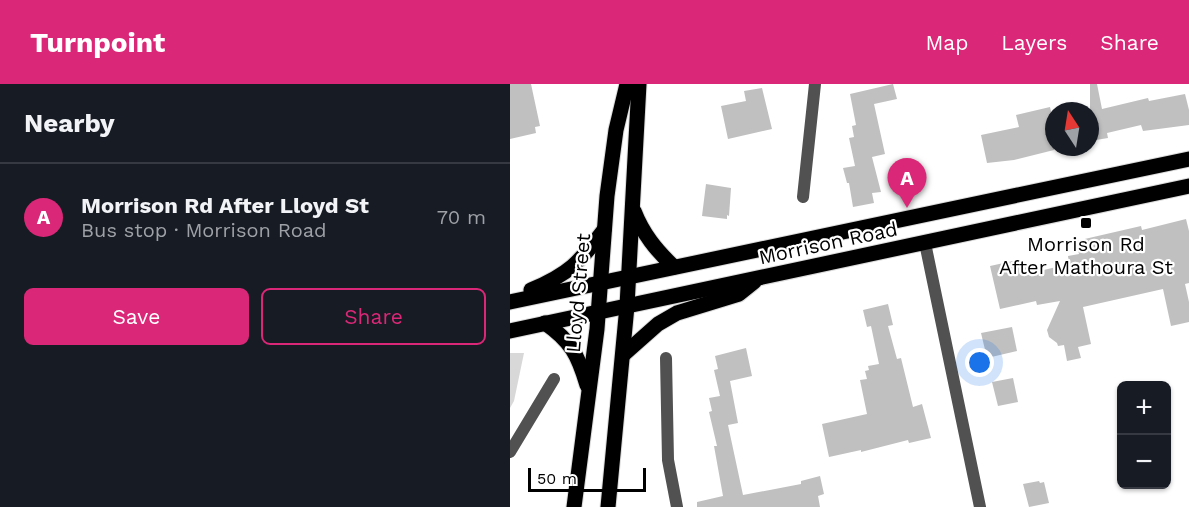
<!DOCTYPE html>
<html lang="en">
<head>
<meta charset="utf-8">
<style>
  body { margin:0; font-family:"Work Sans",sans-serif; background:#20242c; color:#f1f3f6 }
  .controls { position:absolute; right:18px; bottom:18px; display:grid; overflow:hidden; border-radius:9px; box-shadow:0 2px 4px #0004 }
  .controls button { width:54px; height:54px; display:grid; place-items:center; padding:0; border:0; border-bottom:2px solid #363941; background:#171b24; color:#f1f3f6; font:30px sans-serif }
  .compass { position:absolute; left:535px; top:18px; width:54px; height:54px; border-radius:50%; background:#171b24; box-shadow:0 2px 4px #0004; rotate:348deg }
  .scale { position:absolute; left:18px; bottom:15px; width:118px; box-sizing:border-box; padding-left:6px; border:3px solid #000; border-top:0; font-size:16px; line-height:21px; white-space:nowrap; color:#000; -webkit-text-stroke:4px #fff; paint-order:stroke }
  .you { position:absolute; left:470px; top:279px; width:21px; height:21px; margin:-15px; border:4px solid #fff; border-radius:50%; background:#1a73e8; box-shadow:0 0 0 9px #1a73e833 }
  .badge { display:grid; place-items:center; width:39px; height:39px; border-radius:50%; background:#db2777; color:#fff; font-size:20px; font-weight:700 }
  .pin { position:absolute; translate:-50% -50px; filter:drop-shadow(0 2px 3px #0008) }
  .pin::after { content:''; position:absolute; top:32px; width:21px; height:18px; background:inherit; clip-path:polygon(0 0,100% 0,50% 100%) }
  .list { margin:0; padding:0; list-style:none }
  h2 { display:flex; justify-content:space-between; align-items:center; height:78px; margin:0; padding:0 24px; font-size:26px }
  h2 small { font-size:20px; font-weight:400; color:#9ea1a6 }
  .list li { display:grid; grid-template-columns:39px 1fr auto; gap:18px; align-items:center; box-sizing:border-box; height:108px; padding:0 24px; border-top:2px solid #363941 }
  .list b { display:block; font-size:22px; white-space:nowrap }
  .list p { margin:0; font-size:20px; white-space:nowrap; color:#9ea1a6 }
  .list em { font-size:20px; font-style:normal; color:#9ea1a6 }
  .actions { display:flex; gap:12px; padding:18px 24px }
  .actions a { flex:1; padding:14px 0; border:2px solid #db2777; border-radius:9px; text-align:center; font-size:21px; color:#db2777 }
  .actions .main { background:#db2777; color:#fff }
  .map { position:relative; flex:none; width:679px; height:423px; overflow:hidden }
  header { display:flex; align-items:center; gap:36px; box-sizing:border-box; height:84px; padding:0 30px; background:#db2777; color:#fff }
  header strong { font-size:28px }
  nav { display:flex; gap:33px; margin-inline-start:auto; font-size:21px }
  main { display:flex }
  aside { flex:1; background:#171b24 }
  .map>svg:first-child { display:block }
  .green { fill:#d8d8d8 }
  .building { fill:#c0c0c0 }
  .lines { fill:none; stroke-linecap:round; stroke-linejoin:round }
  .primary-casing { stroke:#dbdbdb; stroke-width:17 }
  .minor { stroke:#515151; stroke-width:12 }
  .primary { stroke:#000; stroke-width:15 }
  .poi-dot { fill:#000; stroke:#fff; stroke-width:2 }
  .labels { text-anchor:middle; stroke-width:4.5; stroke-linejoin:round; paint-order:stroke }
  .street-label { font-size:20px; fill:#000; stroke:#fff }
  .poi-label { font-size:20px; fill:#000; stroke:#fff }
</style>
</head>
<body>
<header>
<strong>Turnpoint</strong>
<nav><a>Map</a><a>Layers</a><a>Share</a></nav>
</header>
<main>
<aside>
<h2>Nearby<small></small></h2>
<ul class="list">
<li><span class="badge">A</span><div><b>Morrison Rd After Lloyd St</b><p>Bus stop · Morrison Road</p></div><em>70 m</em></li>
</ul>
<div class="actions"><a class="main">Save</a><a>Share</a></div>
</aside>
<div class="map">
<svg width="679" height="423" viewBox="0 0 679 423">
  <rect width="100%" height="100%" fill="#fff"/>
  <path class="green" d="M0,269h14l-10,48 -4,7z"/>
  <g class="building">
    <path d="M0,0h21l9,42 -5,1 1,6 -26,6z"/>
    <path d="M383,0l4,15 -23,5 11,50 -13,3 9,35 -9,1 2,10 -21,4 -4,-24h-2l-4,-15 12,-2 -6,-28 5,-1 -2,-11 4,-1 -6,-31z"/>
    <path d="M580,0h7l5,25 46,-11 1,3 36,-7 4,16v15l-46,6 -2,-6 -34,8 1,5 -12,2 -4,-16h-2z"/>
    <path d="M252,4l10,41 -44,10 -7,-33 25,-5 -2,-10z"/>
    <path d="M540,23l4,18v25l-40,10 -27,3 -6,-28 38,-8 -3,-12z"/>
    <path d="M196,100l25,4 -2,28 -2,-1v4l-25,-3z"/>
    <path d="M676,135l3,12v52l-4,1 4,18v20l-18,4 -8,-37 -80,18 8,37 -13,3 3,11 -14,3 -3,-16 -6,1 -1,-3 -8,-6 -2,-7 13,-29 -23,4 -1,-4 -36,8 -10,-43 23,-5 2,6 14,-3 2,9 38,-9 -1,-8 11,-2 -3,-13 65,-15 1,4z"/>
    <path d="M378,220l5,21 -5,1 9,33 4,-1 12,49 9,-3 9,34 -22,5 -1,-3 -47,12v-2l-32,7 -7,-33 45,-10 -7,-34 7,-1 -2,-8 4,-1 -1,-4 11,-2 -8,-38 -4,1 -4,-17z"/>
    <path d="M502,243l5,24 -30,7 -6,-25z"/>
    <path d="M236,264l6,28 -22,5 8,42 -10,2 15,70 58,-11v-3l19,-5 4,18 -6,2 2,11h-123v-5l26,-6 -9,-50h3l-8,-34 3,-1 -3,-13 11,-2 -6,-26 4,-1 -3,-13z"/>
    <path d="M503,294l5,24 -20,4 -6,-24z"/>
    <path d="M529,397l1,2 4,-1 5,21 -20,4 -6,-23z"/>
  </g>
  <g class="lines">
    <g class="primary-casing">
      <g id="primary">
        <path d="M124,127c9,23 22,39 40,56"/>
        <path d="M21,206c38,-16 48,-27 73,-60"/>
        <path d="M0,218l679,-143"/>
        <path d="M35,239c26,18 33,32 42,62"/>
        <path d="M0,247l679,-145"/>
        <path d="M113,271l35,-31 19,-11 62,-19 15,-12"/>
        <path d="M64,423l23,-178 10,-133 9,-66 11,-46"/>
        <path d="M98,423l19,-201 12,-222"/>
      </g>
    </g>
    <g class="minor">
      <path d="M293,113l12,-113"/>
      <path d="M415,159l55,264"/>
      <path d="M156,274l2,102 9,47"/>
      <path d="M0,368l44,-73"/>
    </g>
    <use href="#primary" class="primary"/>
  </g>
  <rect class="poi-dot" x="570" y="133" width="12" height="12" rx="3"/>
  <g class="labels">
    <g class="street-label">
      <text transform="translate(318 159) rotate(-12)" y="7">Morrison Road</text>
      <text transform="translate(68 209) rotate(-85)" y="7">Lloyd Street</text>
    </g>
    <g class="poi-label">
      <text x="576" y="167">Morrison Rd<tspan x="576" dy="23">After Mathoura St</tspan></text>
    </g>
  </g>
</svg>
<div class="controls">
<button>+</button>
<button>−</button>
</div>
<svg class="compass" viewBox="-18 -18 36 36"><path d="M0-13l5 13h-10z" fill="#e53935"/><path d="M0 13l5-13h-10z" fill="#9ea1a6"/></svg>
<div class="scale">50 m</div>
<div class="you"></div>
<div class="pin badge" style="left:397px;top:124px">A</div>
</div>
</main>
</body>
</html>
